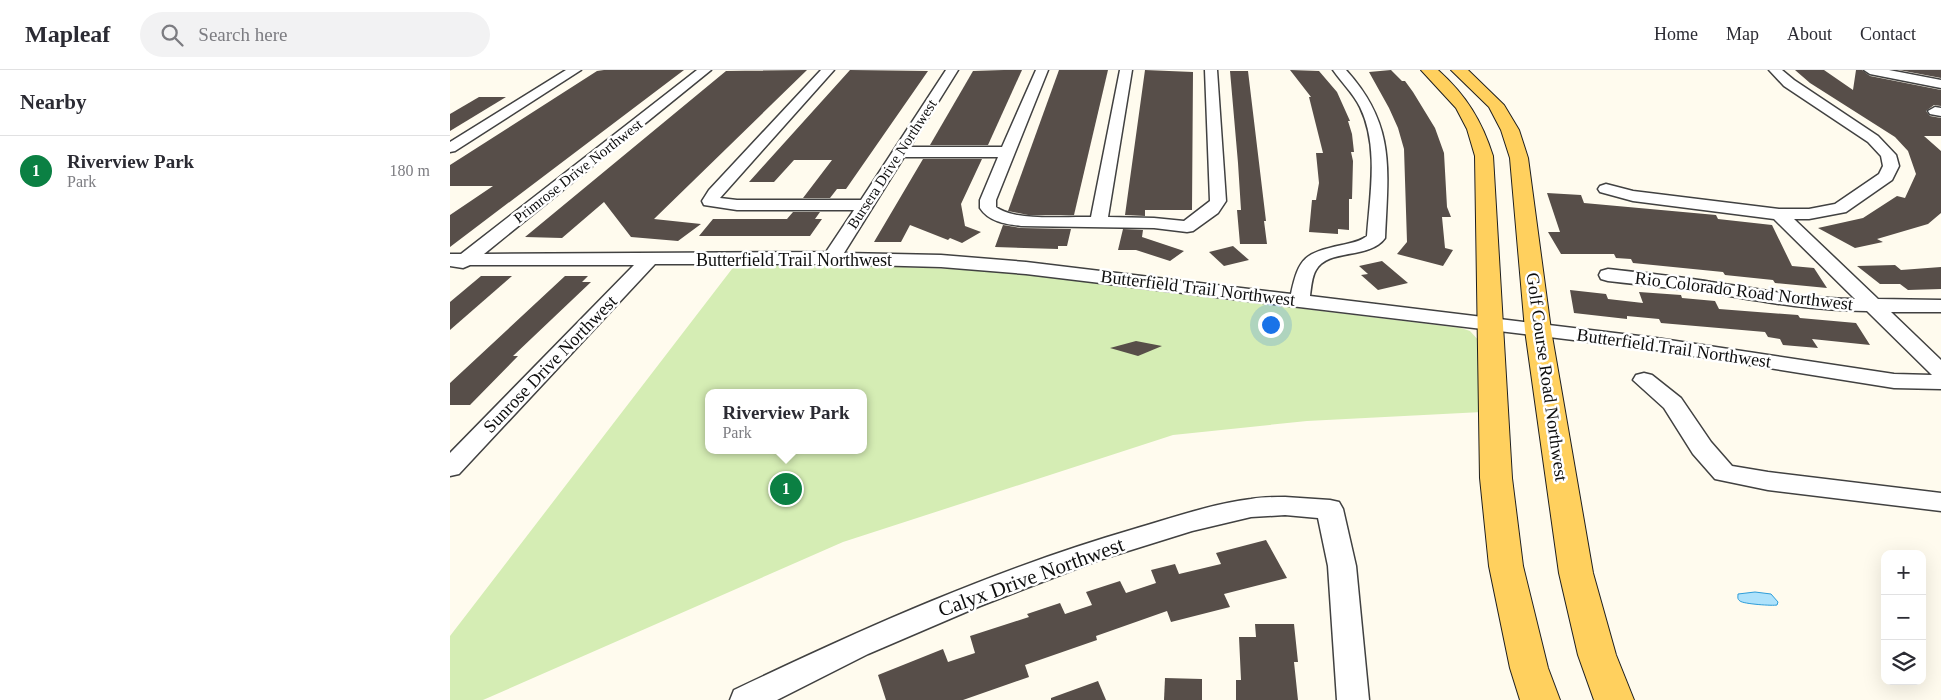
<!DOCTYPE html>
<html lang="en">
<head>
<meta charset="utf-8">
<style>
  body { margin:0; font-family:"Times New Roman",serif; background:#f2f2f3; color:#2b2b33 }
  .controls { position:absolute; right:15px; bottom:15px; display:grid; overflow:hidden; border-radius:10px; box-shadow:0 5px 20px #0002 }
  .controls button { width:45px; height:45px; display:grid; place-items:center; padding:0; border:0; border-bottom:1px solid #e1e1e2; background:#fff; color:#2b2b33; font:25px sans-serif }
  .you { position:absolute; left:820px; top:254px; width:18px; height:18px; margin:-12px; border:4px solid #fff; border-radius:50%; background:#1a73e8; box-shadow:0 0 0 8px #1a73e833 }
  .badge { display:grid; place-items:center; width:32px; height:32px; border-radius:50%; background:#0b8043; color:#fff; font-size:16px; font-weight:700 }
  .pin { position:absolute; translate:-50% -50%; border:2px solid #fff; box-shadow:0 1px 5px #0006 }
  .popup { position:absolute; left:255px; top:319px; width:162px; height:65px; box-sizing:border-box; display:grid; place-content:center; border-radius:10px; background:#fff; filter:drop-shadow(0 1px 4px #0005); font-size:16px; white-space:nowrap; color:#7c7c81 }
  .popup b { font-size:19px; color:#2b2b33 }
  .popup::after { content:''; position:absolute; left:50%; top:100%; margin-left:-10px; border:10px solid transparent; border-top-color:#fff }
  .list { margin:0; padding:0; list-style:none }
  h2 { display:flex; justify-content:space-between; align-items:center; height:65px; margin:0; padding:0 20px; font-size:21px }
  h2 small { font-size:16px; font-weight:400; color:#7c7c81 }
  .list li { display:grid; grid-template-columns:32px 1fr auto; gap:15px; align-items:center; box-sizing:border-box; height:70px; padding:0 20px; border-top:1px solid #e1e1e2 }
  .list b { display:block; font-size:19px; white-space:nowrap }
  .list p { margin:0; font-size:16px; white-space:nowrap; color:#7c7c81 }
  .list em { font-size:16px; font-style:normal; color:#7c7c81 }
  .icon { flex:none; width:28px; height:28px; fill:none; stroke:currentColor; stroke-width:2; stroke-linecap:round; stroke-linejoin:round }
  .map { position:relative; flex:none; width:1491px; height:630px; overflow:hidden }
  header { display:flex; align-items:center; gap:30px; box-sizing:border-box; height:70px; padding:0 25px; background:#fff; border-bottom:1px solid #e1e1e2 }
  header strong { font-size:24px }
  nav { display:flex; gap:28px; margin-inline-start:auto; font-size:18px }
  .search { width:350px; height:45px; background:#f2f2f3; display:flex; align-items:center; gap:12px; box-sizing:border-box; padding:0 18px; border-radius:28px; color:#7c7c81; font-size:19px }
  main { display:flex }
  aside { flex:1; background:#fff }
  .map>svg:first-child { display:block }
  .green { fill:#d5edb4; fill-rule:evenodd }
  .water { fill:#aee2fb; stroke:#2e9dd9 }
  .building { fill:#574e49 }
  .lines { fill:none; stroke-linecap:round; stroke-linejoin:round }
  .minor-casing { stroke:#414141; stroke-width:3 }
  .major-casing { stroke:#1f1f1f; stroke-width:2 }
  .minor { fill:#fff; fill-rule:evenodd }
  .major { fill:#ffd05e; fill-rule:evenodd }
  .labels { text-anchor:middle; stroke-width:5; stroke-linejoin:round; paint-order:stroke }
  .far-street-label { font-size:15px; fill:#0e0e0e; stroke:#fff }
  .street-label { font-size:18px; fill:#0e0e0e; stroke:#fff }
  .near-street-label { font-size:21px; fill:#0e0e0e; stroke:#fff }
</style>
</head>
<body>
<header>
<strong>Mapleaf</strong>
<div class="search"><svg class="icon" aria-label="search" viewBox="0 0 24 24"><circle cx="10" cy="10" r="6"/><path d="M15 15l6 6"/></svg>Search here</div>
<nav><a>Home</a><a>Map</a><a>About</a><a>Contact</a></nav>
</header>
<main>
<aside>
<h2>Nearby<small></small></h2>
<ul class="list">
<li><span class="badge">1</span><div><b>Riverview Park</b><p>Park</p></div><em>180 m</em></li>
</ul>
</aside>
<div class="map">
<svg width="1491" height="630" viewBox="0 0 1491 630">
  <rect width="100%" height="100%" fill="#fffbee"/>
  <path class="green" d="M285,195l145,1 115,5 466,57 9,3 11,12 1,69 -175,9 -134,14 -330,107 -360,158h-33v-64zM258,323h156v57h-156z"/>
  <path class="water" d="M1305,522l16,2 7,8 -1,3c-4,1 -34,-1 -37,-4 -3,-2 -2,-4 -2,-7z"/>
  <g class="building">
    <path d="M154,0h80l-234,177v-32l43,-29h-43v-21l147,-94z"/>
    <path d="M357,0l-153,149 47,5 -23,17 -47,-4 -27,-35 -42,36 -37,-1 201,-166z"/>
    <path d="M400,0l78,1 -82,118h-9l-7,9h-27l29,-38h-38l-20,22h-25z"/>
    <path d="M554,0h18l-34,75h-58l43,-74z"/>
    <path d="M609,0h49l-34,145h-46l-20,-4z"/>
    <path d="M695,0l48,2 -1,138h-47v6l-20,-1z"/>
    <path d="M840,0l29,1 18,21 13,29h-2l4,13 2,18h-3l2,9 -1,38h-3v31l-11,-1v5l-29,-2 3,-32h4l3,-17 -3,-30h7l-14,-56h2z"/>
    <path d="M941,0l11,11h3l8,11 22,36 9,25 3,54 4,10h-9l3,31 8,2 -10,16 -46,-12 10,-12 -3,-93 -6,-21 -9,-20 -20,-36z"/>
    <path d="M1345,0h29l29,20 3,-20h6l8,6 71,14v16l-7,-1 -8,6 4,5 11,2v18h-17l17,15v62l-13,11 -51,15 6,3 -28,6 -37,-20 45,-10 34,-22 8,2 11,-24 -8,-23 -13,-14 -85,-54z"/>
    <path d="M1449,0h42v8z"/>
    <path d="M780,1h18l18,150h-2l3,23h-27l-3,-34h4l-3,-47z"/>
    <path d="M29,27h27l-56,34v-17z"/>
    <path d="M473,89h59l-21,45 4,22 16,6 -19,11 -12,-5 -2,2 -38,-15 -9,17h-27z"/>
    <path d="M1097,123l34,2 3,8 132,12 2,4 54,6 20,41 22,2 13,20 -52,-5 -2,-3 -48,-5 -2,-3 -90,-9 -2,-4 -15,-1 -2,-4h-53l-13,-22h12z"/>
    <path d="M343,142h27l-5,7h7l-12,17h-111l14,-17h74z"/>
    <path d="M553,155l18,3 50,1 -4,17h-9v3l-63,-2z"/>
    <path d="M673,159l20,1 -1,7 42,14 -14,10 -34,-11h-18z"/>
    <path d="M783,176l16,14 -25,6 -15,-14z"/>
    <path d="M932,191l26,22 -30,7 -17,-15 7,-1 -9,-8z"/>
    <path d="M1445,195l6,5 40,-3v22l-33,1 -8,-6h-20l-23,-18z"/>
    <path d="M31,206h31l-62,54v-28z"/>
    <path d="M115,206h23l-6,6h9l-78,74h5l-48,49h-20v-22z"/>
    <path d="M1120,220l36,4 2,5 35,4 -4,-11 42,3 1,3 33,3 4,8 79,6 2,3 56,5 14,22 -58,-6 6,9 -35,-3 -3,-6 -12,-2 -3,-5 -104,-9 -2,-4 -32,-3v3l-53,-6z"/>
    <path d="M686,271l26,5 -24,10 -28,-8z"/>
    <path d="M816,470l21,38 -63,16 6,13 -59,15 -4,-11 -71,25 1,4 -72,25 4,12 -66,23h-77l-8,-25 65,-26 5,13 27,-9 -5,-17 59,-19 -2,-3 33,-11 5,11 27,-9 -6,-13 34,-11 6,12 30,-10 -5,-13 24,-6 4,10 42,-10 -5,-11z"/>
    <path d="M805,554h39l4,38h-4l4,38h-62v-20h5l-2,-43h17z"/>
    <path d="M715,608l37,1v21h-38z"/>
    <path d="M648,611l8,19h-55v-2z"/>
  </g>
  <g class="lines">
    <g class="minor-casing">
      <g id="minor">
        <path d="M116,0h15l-126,81 -5,1v-10z"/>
        <path d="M247,0h14l-227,184 342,-2 28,-42h-117l-33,-5 -2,-4 7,-11 112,-120h13l-114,128 17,2h124l85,-130h12l-48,77h92l34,-77h12l-52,130v7c20,15 70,9 95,10l29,-147h12l-24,147 46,1 30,3 26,-20 -5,-131h12l9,131 -8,12 -25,18 -6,1 -33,-4 -133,-2c-15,-2 -32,-4 -41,-18v-8l18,-43h-94l-60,96 97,2 85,7 265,32c8,-37 14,-41 51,-49 9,-2 17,-3 25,-9 3,-42 12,-90 -7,-129 -7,-14 -18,-24 -27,-37h13c50,55 42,99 39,168 -16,22 -57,10 -69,32 -4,6 -5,18 -6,26l346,42 238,36 38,1 -65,-64c-53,0 -103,-9 -156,-18 -34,-5 -69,-8 -103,-12l-7,-2 -2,-4 2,-4 7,-2c34,4 69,7 103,13 48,7 95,17 144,17l-81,-80 -141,-18 -33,-9 -2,-3 2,-3 6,-2 27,7 146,18h30l26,-5 44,-30 4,-8 -2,-10 -13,-14 -84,-56 -15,-16h13l12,10 84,56 18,19 3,11 -7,14 -46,32 -37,7h-15l84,80 63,1v12h-50l50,48v29l-47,-1 -238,-38 -630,-76 -85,-7 -109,-3h-177l-196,210 -9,2v-23l184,-188h-164l-7,3 -13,-2v-12h11z"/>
        <path d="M1414,0h25l52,10v8l-71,-14z"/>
        <path d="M1485,37l6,1v8l-11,-2 -2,-3z"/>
        <path d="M1194,303l8,2 29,23 30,44 21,24 36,6 173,21v18l-173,-21 -53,-11 -22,-25 -29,-46 -31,-28 3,-5z"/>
        <path d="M835,427l45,3 9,2 4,7 13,57 13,134h-32l-9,-134 -10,-48 -33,-3 -34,2 -59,14 -93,29 -119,46 -112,48 -91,46h-47l4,-10c130,-62 262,-121 400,-161 38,-11 77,-25 117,-30 11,-2 23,-2 34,-2z"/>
      </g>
    </g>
    <g class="major-casing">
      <g id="major">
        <path d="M971,0h17c28,25 44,51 55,86l19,322 11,88 25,102 12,32h-40l-10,-32 -21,-102 -9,-88 -5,-322 -8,-27 -11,-21z"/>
        <path d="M1001,0h17l36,35 15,25 9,28 23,172 42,243 23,82 18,45h-40l-16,-45 -19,-82 -34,-243 -15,-172 -9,-28 -12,-23z"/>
      </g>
    </g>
    <use href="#minor" class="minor"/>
    <use href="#major" class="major"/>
  </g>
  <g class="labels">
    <g class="far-street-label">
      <text transform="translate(442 94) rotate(-57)" y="5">Bursera Drive Northwest</text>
      <text transform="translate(128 101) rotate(-38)" y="5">Primrose Drive Northwest</text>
    </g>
    <g class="street-label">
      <text x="344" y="196">Butterfield Trail Northwest</text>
      <text transform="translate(748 218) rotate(7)" y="6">Butterfield Trail Northwest</text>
      <text transform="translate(1294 221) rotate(7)" y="6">Rio Colorado Road Northwest</text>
      <text transform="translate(1224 278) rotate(8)" y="6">Butterfield Trail Northwest</text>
      <text transform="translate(100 294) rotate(-46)" y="6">Sunrose Drive Northwest</text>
      <text transform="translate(1097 307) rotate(82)" y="6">Golf Course Road Northwest</text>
    </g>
    <g class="near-street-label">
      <text transform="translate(581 507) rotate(-20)" y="7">Calyx Drive Northwest</text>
    </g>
  </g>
</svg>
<div class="controls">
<button>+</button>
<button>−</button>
<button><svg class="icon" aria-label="layers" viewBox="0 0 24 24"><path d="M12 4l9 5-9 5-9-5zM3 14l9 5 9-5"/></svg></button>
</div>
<div class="you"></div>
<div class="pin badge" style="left:336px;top:419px">1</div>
<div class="popup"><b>Riverview Park</b>Park</div>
</div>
</main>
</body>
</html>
